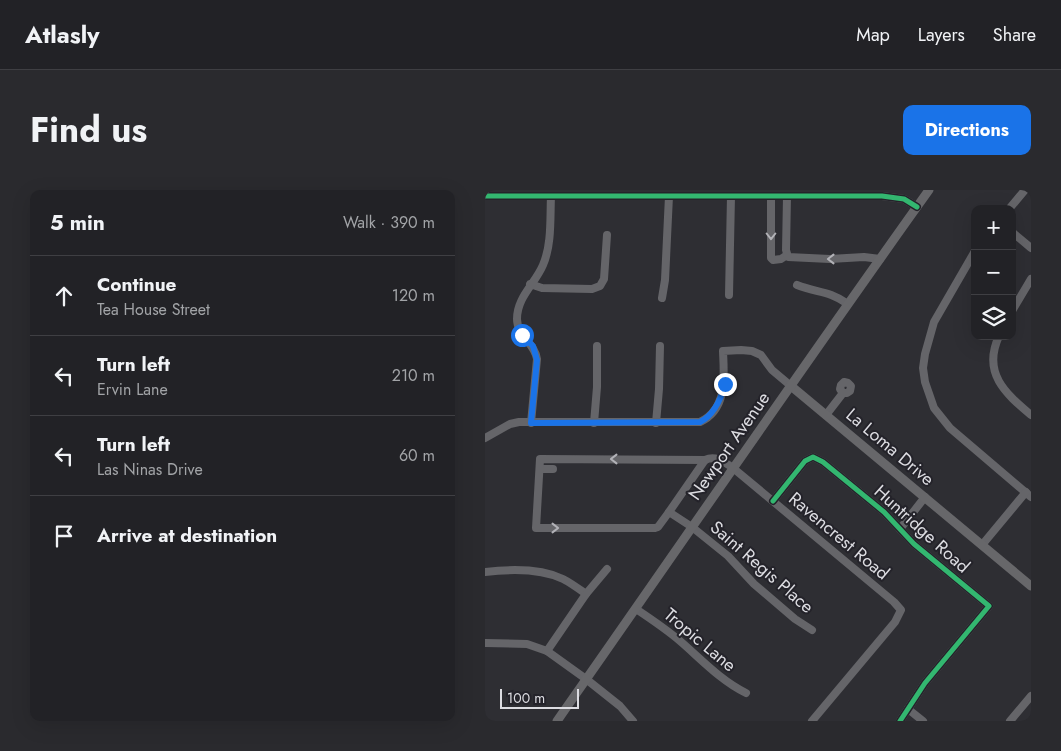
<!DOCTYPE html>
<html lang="en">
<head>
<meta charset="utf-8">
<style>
  body { margin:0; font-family:Jost,sans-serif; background:#2a2a2e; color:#f1f3f6 }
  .controls { position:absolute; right:15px; top:15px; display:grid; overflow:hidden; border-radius:10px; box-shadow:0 5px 20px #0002 }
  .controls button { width:45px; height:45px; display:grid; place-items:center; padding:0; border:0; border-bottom:1px solid #3f3f43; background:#222226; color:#f1f3f6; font:25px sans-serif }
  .scale { position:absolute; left:15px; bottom:12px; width:79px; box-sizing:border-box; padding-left:5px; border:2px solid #dcdce1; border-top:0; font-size:14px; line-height:18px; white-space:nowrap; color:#dcdce1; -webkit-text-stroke:4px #24232a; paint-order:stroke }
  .stop { position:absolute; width:15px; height:15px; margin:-11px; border:4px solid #1a73e8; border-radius:50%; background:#fff }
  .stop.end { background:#1a73e8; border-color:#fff; box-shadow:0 1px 5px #0008 }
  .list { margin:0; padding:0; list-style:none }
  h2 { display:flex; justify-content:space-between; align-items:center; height:65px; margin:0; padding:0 20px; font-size:21px }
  h2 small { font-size:16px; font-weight:400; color:#a2a4a7 }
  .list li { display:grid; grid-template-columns:32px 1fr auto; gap:15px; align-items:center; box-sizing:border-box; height:80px; padding:0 20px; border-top:1px solid #3f3f43 }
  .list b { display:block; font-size:19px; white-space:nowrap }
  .list p { margin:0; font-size:16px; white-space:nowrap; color:#a2a4a7 }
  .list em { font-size:16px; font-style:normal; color:#a2a4a7 }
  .icon { flex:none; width:28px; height:28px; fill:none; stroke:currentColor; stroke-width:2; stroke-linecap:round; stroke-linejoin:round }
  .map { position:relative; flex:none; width:546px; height:531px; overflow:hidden; border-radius:10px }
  header { display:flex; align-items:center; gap:30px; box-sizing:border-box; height:70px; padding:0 25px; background:#222226; border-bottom:1px solid #3f3f43 }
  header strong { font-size:24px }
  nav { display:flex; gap:28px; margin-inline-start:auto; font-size:18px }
  .intro { display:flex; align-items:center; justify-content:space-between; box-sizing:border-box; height:120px; padding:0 30px }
  h1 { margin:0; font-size:35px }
  .button { padding:12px 22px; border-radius:10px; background:#1a73e8; color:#fff; font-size:18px; font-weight:700 }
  main { display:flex; gap:30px; padding:0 30px }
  aside { flex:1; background:#222226; border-radius:10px; box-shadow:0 5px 20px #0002 }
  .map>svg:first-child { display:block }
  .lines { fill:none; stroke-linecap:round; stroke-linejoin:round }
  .minor { stroke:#656569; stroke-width:8 }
  .major { stroke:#67676a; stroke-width:9 }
  .cycleway-casing { stroke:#24232a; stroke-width:8 }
  .cycleway { stroke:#33b770; stroke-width:5 }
  .oneway { stroke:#b2b2b7 }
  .route { stroke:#1a73e8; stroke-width:6 }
  .labels { text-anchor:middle; stroke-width:4; stroke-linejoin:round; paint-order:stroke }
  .street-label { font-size:18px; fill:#dcdce1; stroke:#24232a }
</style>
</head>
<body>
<header>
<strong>Atlasly</strong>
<nav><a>Map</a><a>Layers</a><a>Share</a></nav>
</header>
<div class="intro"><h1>Find us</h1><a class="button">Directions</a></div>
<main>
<aside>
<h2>5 min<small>Walk · 390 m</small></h2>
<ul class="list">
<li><svg class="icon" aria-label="ahead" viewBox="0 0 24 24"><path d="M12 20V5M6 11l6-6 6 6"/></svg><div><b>Continue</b><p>Tea House Street</p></div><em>120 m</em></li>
<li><svg class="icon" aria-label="left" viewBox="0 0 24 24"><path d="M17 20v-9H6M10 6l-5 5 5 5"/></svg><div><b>Turn left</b><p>Ervin Lane</p></div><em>210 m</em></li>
<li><svg class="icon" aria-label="left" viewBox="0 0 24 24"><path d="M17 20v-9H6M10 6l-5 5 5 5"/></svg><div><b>Turn left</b><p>Las Ninas Drive</p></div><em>60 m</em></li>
<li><svg class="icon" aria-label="arrive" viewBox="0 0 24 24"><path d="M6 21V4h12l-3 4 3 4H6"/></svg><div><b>Arrive at destination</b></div></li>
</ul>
</aside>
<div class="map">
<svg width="546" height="531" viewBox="0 0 546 531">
  <rect width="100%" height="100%" fill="#2e2e33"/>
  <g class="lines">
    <g class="minor">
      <path d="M0,6h397l22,3 13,8"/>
      <path d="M286,6v62l2,2 8,-1 6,-4"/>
      <path d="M302,6l-1,54 2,7 42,2 34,-2 16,2"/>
      <path d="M524,19l16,-19"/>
      <path d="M527,42l19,16"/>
      <path d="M490,61l-41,71 -9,32 -2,14 2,14 9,26 16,20 81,69"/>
      <path d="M45,94l12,4 50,1 8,-3 4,-7 3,-44"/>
      <path d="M312,95c20,8 31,5 51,19"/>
      <path d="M244,105l2,-99"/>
      <path d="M177,108l3,-18 4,-84"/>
      <path d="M527,121l19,-32"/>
      <path d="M514,146c-17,37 6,57 32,79"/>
      <path d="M341,225l17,-22h4l3,-2 1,-5 -3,-3 -4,-1 -3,3 -1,4 3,4"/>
      <path d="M46,233l6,-64c-2,-16 -20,-23 -20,-40 0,-22 18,-35 26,-54 9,-21 7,-47 8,-69"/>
      <path d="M109,233l3,-36v-41"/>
      <path d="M171,233l3,-34 1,-43"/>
      <path d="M0,248l25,-14 9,-2h181c28,-13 24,-46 23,-71l18,-1 11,1 9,4 11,15 19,16"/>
      <path d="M55,279h13"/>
      <path d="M288,311l32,-40 8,-4 10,5 61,50 30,32 75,62 -64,77 -25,38"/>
      <path d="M184,322l-11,15 -3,1h-119l4,-69 165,1"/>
      <path d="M415,339l25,-32"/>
      <path d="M497,355l44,-53"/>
      <path d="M0,382c25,-3 55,-4 78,7 8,4 16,10 23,15"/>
      <path d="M151,419c15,10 30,20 44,32 21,18 40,39 66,52"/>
      <path d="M327,440l-17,-11 -41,-35 -26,-28 -36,-29 -23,-15 36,-52c11,-5 19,2 28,8l161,134 7,8 -6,12 -83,99"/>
      <path d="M0,453l42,1 20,7 39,28 34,27 13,15"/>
      <path d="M62,461l39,-57 21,-25"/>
      <path d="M423,519l15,12"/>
      <path d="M525,531l21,-25"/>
    </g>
    <g class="major">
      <path d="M306,196l240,200"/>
      <path d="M72,531c124,-177 246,-355 372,-531"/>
    </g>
    <g class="cycleway-casing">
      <g id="cycleway">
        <path d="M0,6h397l22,3 13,8"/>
        <path d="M288,311l32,-40 8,-4 10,5 61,50 30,32 75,62 -64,77 -25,38"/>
      </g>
    </g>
    <use href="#cycleway" class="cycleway"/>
  </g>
  <defs><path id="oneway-chevron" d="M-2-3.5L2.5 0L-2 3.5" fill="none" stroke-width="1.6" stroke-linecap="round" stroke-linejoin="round" transform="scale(1.25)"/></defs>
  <g class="oneway">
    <use href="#oneway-chevron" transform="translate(286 46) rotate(90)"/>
    <use href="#oneway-chevron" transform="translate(346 69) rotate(-180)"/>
    <use href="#oneway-chevron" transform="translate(129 269) rotate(-180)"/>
    <use href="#oneway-chevron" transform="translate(70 338)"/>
  </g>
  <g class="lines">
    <path class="route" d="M37,145l11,11 4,14 -6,63 169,-1c14,-7 21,-23 25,-38"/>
  </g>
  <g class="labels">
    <g class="street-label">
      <text transform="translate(244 256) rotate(-55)" y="6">Newport Avenue</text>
      <text transform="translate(405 257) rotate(40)" y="6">La Loma Drive</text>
      <text transform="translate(437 339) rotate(42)" y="6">Huntridge Road</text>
      <text transform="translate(354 346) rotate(40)" y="6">Ravencrest Road</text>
      <text transform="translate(277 377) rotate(41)" y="6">Saint Regis Place</text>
      <text transform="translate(215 450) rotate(40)" y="6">Tropic Lane</text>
    </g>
  </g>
</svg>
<div class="controls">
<button>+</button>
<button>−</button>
<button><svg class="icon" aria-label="layers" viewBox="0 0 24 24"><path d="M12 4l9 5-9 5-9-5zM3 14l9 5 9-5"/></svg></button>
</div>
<div class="scale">100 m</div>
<div class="stop" style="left:37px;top:145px"></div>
<div class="stop end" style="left:240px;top:194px"></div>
</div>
</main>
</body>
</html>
